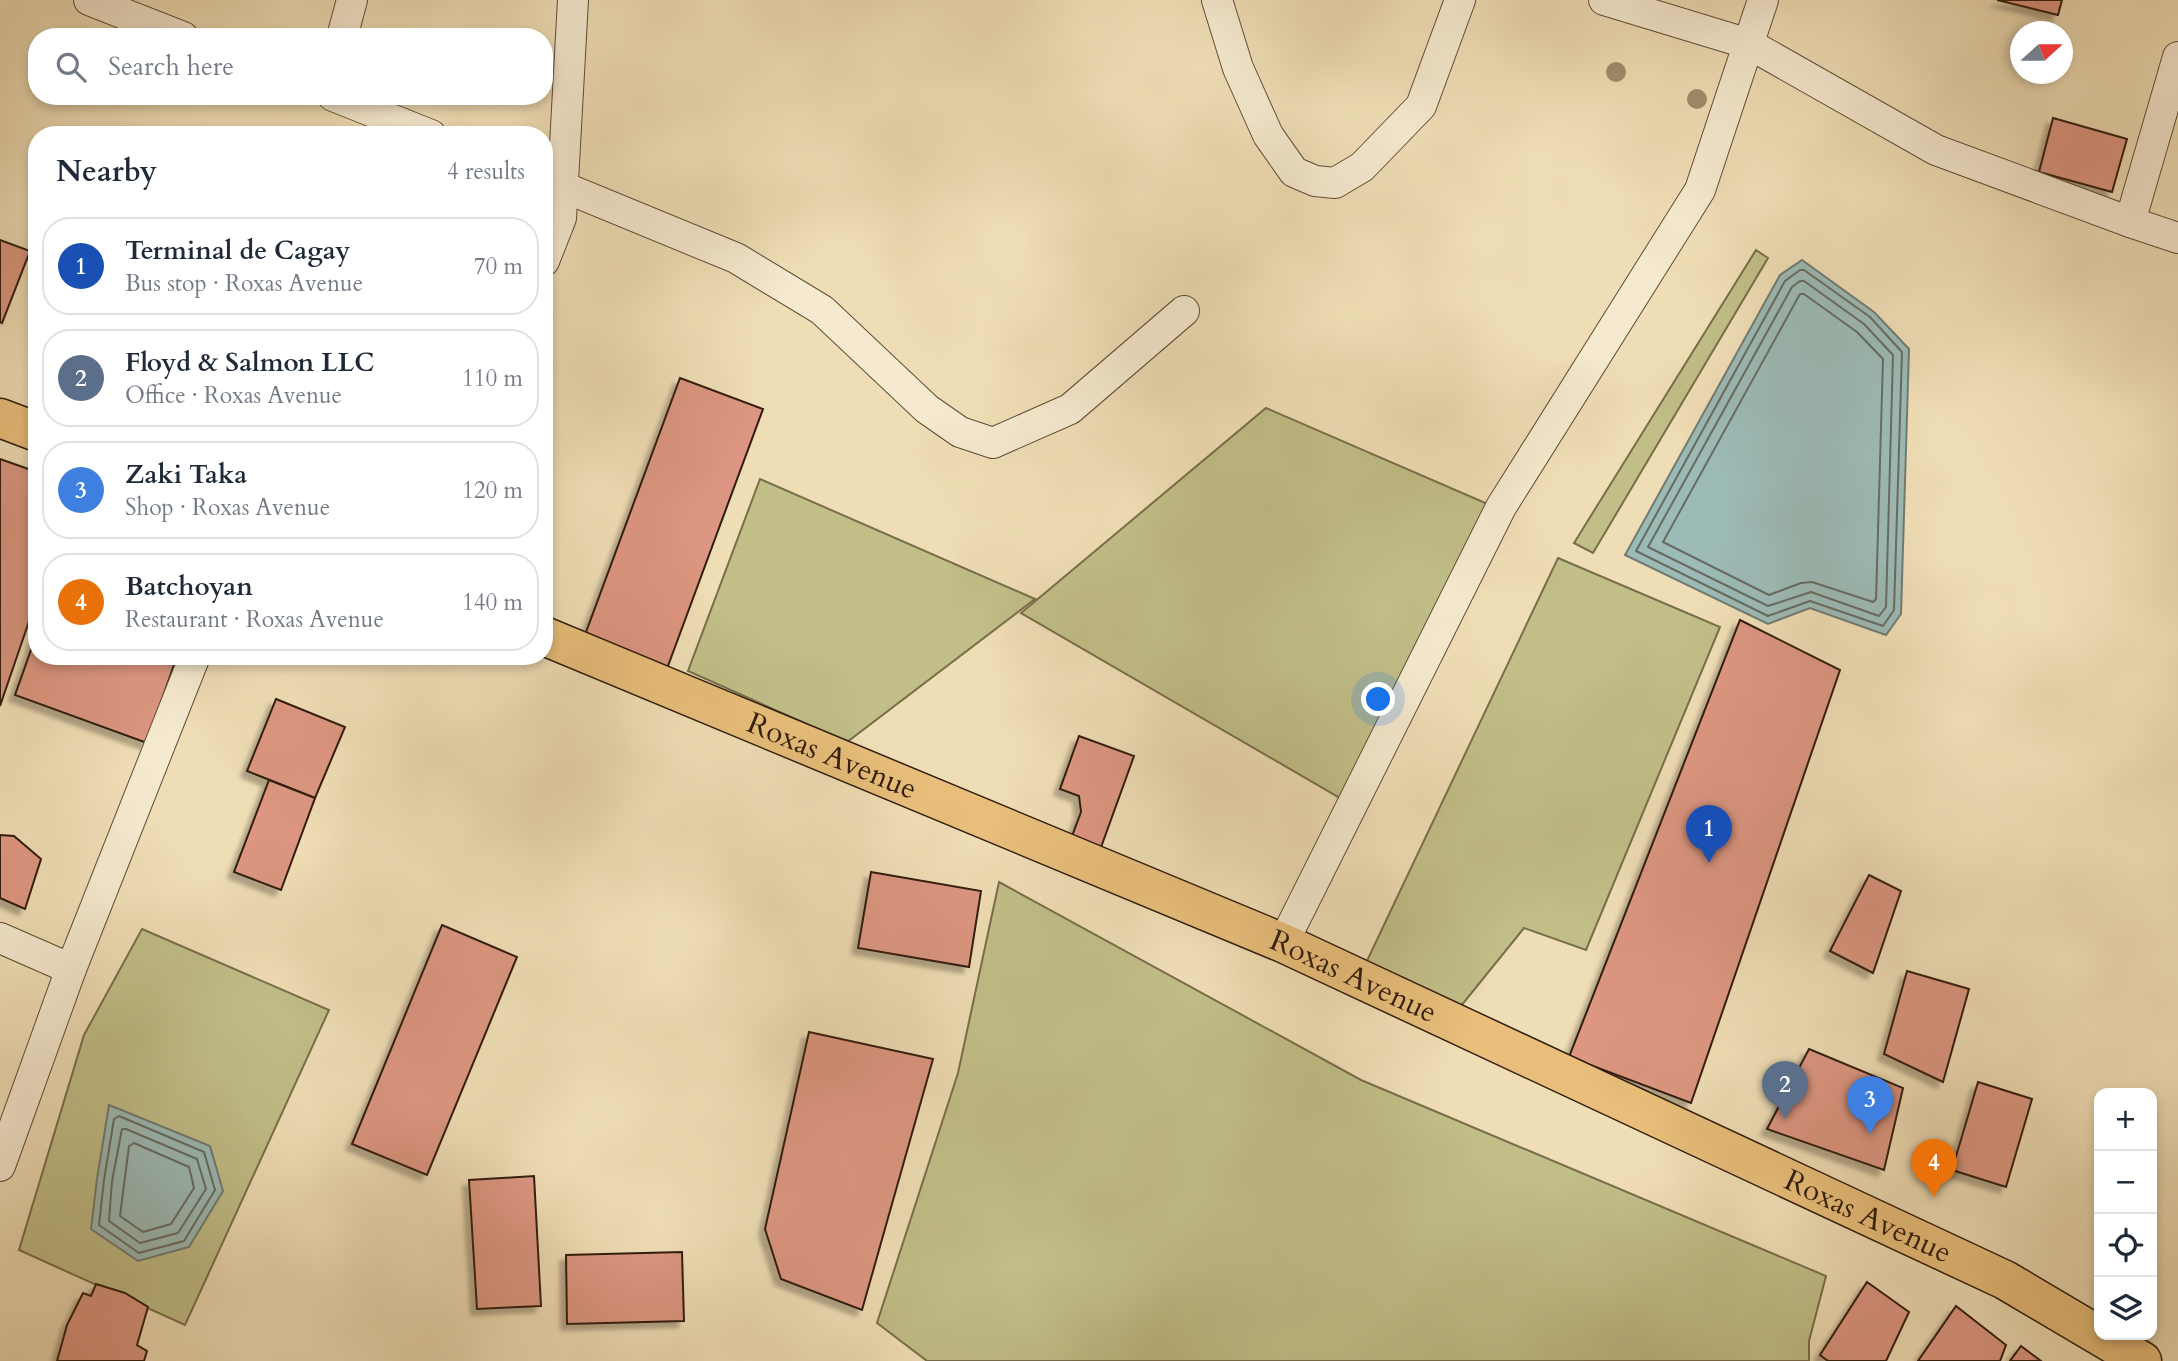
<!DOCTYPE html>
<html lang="en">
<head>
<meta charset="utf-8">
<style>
  body { margin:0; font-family:Cardo,serif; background:#f2f2f3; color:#1f2937 }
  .controls { position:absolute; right:21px; bottom:21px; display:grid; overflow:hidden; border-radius:14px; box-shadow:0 4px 10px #0003 }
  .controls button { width:63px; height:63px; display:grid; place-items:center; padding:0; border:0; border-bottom:2px solid #e0e1e3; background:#fff; color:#1f2937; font:35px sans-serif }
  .compass { position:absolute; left:2010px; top:21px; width:63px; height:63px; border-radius:50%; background:#fff; box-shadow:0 4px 10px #0003; rotate:69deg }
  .you { position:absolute; left:1379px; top:700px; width:24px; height:24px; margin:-18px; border:5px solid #fff; border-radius:50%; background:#1a73e8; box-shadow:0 0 0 10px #1a73e833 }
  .badge { display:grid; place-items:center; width:46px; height:46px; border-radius:50%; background:#d93025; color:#fff; font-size:23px; font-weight:700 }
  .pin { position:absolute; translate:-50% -58px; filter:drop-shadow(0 2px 4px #0008) }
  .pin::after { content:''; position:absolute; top:37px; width:24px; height:21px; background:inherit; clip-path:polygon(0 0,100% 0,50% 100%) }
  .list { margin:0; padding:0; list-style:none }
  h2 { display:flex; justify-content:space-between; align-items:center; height:91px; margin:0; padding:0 28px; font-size:30px }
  h2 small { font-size:23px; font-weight:400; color:#747a83 }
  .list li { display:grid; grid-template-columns:46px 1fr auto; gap:21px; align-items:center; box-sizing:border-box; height:98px; margin:0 14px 14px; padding:0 14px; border:2px solid #e0e1e3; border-radius:28px }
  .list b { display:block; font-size:26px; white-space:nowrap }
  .list p { margin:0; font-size:23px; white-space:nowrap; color:#747a83 }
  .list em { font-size:23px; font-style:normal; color:#747a83 }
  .icon { flex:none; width:38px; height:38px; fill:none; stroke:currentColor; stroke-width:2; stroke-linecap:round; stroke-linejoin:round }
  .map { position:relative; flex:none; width:2178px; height:1361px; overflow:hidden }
  .search { position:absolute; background:#fff; box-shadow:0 4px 10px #0003; left:28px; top:28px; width:525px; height:77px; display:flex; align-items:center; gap:18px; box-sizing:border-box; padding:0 24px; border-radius:28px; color:#747a83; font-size:26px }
  .panel { position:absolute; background:#fff; box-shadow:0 4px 10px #0003; left:28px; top:126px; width:525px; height:539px; border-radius:28px }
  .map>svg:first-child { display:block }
  .green { fill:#c1be88; stroke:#786e4a; stroke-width:2 }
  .water { fill:#9cbab6; stroke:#717b72; stroke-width:2 }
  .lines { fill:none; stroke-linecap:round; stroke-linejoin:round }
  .shore { stroke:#666c62; stroke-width:2 }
  .building { fill:#dc9681; stroke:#301d0d; stroke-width:2; filter:url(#shadow) }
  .street-casing { stroke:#604d37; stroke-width:32 }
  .primary-casing { stroke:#301d0d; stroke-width:41 }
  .street { stroke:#f5e9cf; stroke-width:30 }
  .primary { stroke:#e8be7a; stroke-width:38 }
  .tree { fill:#9e8e6d }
  .labels { text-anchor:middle; stroke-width:7; stroke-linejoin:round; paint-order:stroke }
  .street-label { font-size:30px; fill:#301d0d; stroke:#f5e9cf }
</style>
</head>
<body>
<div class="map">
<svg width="2178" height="1361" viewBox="0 0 2178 1361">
  <defs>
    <filter id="shadow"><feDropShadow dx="-6" dy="6" stdDeviation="2" flood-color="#0004"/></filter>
  </defs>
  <rect width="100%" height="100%" fill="#efddb5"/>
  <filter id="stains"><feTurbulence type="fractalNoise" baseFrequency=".00286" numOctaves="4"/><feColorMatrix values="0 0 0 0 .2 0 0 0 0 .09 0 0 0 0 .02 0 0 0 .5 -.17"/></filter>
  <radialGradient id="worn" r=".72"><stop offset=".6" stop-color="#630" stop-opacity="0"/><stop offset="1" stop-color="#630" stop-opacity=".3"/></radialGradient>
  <g class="green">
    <path d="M1756,250l12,8 -175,295 -19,-10z"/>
    <path d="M1266,408l231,100 -157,290 -319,-185z"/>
    <path d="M760,479l275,120 -188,143 -159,-71z"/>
    <path d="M1558,558l162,69 -134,323 -62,-22 -63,78 -96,-41z"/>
    <path d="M999,882l362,198 465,196 -17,65v20h-882l-50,-38 81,-250z"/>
    <path d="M142,929l187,81 -144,315 -166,-75 65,-215z"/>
  </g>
  <g class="water">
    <path d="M1802,260l72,52 35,37 -8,265 -15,21 -76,-27 -42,16 -143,-69 155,-280z"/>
    <path d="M109,1105l101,41 13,45 -34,56 -51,14 -47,-32 6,-50z"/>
  </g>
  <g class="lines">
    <g class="shore">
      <path d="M1800,270h4l66,47 32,35 -8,258 -11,16 -73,-25 -42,15 -132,-65 149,-270z"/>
      <path d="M1800,281h4l60,43 29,31 -7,252 -7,9 -68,-24 -43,14 -120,-59 144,-260z"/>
      <path d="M1800,294h4l53,38 26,27 -7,240 -3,3 -61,-20 -11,1 -32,12 -106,-53z"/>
      <path d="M119,1116l85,36 11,38 -31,51 -45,12 -40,-28 5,-45 10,-61z"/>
      <path d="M122,1129h4l71,30 9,30 -28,44 -38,10 -31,-22 3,-40z"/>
      <path d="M134,1143l55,24 5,21 -23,36 -28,8 -23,-16 9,-70z"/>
    </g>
  </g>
  <g class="building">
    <path d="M1997,0h65l-4,15z"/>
    <path d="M2053,118l74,21 -15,53 -73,-20z"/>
    <path d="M0,240l30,11 -28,72 -2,-1z"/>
    <path d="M680,378l83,31 -98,265 -83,-31z"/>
    <path d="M0,459l37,13v126l-37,108z"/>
    <path d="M1740,620l100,50 -149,433 -122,-46z"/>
    <path d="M37,633v23h140l-30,87 -132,-48z"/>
    <path d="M276,699l69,28 -30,71 -68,-27z"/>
    <path d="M1079,736l55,20 -34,94 -29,-11 10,-27 -2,-16 -19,-7z"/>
    <path d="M269,780l46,18 -34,92 -47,-18z"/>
    <path d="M0,835l14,1 27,23 -16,50 -25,-11z"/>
    <path d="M871,872l110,19 -12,76 -111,-19z"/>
    <path d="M1869,875l32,16 -28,82 -43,-22z"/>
    <path d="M442,925l75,32 -90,218 -75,-31z"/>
    <path d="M1907,971l62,18 -26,93 -59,-28z"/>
    <path d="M809,1032l124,27 -71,251 -81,-31 -16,-50z"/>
    <path d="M1809,1049l94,39 -19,82 -117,-41z"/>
    <path d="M1978,1082l54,17 -26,88 -54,-17z"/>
    <path d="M534,1176l7,130 -64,3 -8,-129z"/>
    <path d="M682,1252l2,69 -117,3 -1,-69z"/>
    <path d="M1867,1282l42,30 -23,49h-58l-8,-6z"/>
    <path d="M96,1284l29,9 23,14 -11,38 10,6 -3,10h-87l10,-36 16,-32 8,3z"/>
    <path d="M1956,1306l50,39 -6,16h-82z"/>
    <path d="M2021,1346l20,15h-31z"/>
  </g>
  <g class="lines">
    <g class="street-casing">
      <g id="street">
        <path d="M89,0l94,37"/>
        <path d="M1217,0l21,68 30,67 26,37 21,9 20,2 27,-16 59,-61 39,-106"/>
        <path d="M1604,0l145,44 187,106 194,72 48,-165"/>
        <path d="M342,37l10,-37"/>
        <path d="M333,96l98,39"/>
        <path d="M544,179l192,79 86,52 105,99 33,23 33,11 77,-34 114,-98"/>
        <path d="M2130,222l48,16"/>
        <path d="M544,261l17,-43 12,-218"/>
        <path d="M0,938l71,31"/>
        <path d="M1283,943l218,-436 199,-317 63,-190"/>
        <path d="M0,1166l71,-197 124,-313"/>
      </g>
    </g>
    <g class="primary-casing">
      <g id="primary">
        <path d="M0,418l37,14"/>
        <path id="s1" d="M544,636l739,307 722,337 137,81"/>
      </g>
    </g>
    <use href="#street" class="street"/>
    <use href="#primary" class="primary"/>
  </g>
  <g class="tree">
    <circle cx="1616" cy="72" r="10"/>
    <circle cx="1697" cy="99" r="10"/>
  </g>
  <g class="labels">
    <g class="street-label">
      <text dy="10" stroke="none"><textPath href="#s1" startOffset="312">Roxas Avenue</textPath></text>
      <text dy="10" stroke="none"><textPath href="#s1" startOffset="878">Roxas Avenue</textPath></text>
      <text dy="10" stroke="none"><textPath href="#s1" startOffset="1446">Roxas Avenue</textPath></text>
    </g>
  </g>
  <rect width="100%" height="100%" filter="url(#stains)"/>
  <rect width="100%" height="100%" fill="url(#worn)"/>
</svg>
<div class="controls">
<button>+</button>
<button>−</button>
<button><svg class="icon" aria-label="locate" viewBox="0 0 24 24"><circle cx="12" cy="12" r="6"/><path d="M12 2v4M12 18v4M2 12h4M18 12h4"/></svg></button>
<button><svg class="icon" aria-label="layers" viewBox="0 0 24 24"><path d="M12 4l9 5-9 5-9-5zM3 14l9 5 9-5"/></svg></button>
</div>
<svg class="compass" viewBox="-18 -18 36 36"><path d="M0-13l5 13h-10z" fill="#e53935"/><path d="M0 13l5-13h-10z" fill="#747a83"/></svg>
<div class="you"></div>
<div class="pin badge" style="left:1709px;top:863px;background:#1a4fb4">1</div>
<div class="pin badge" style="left:1785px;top:1119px;background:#5c6f8a">2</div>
<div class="pin badge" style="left:1870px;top:1134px;background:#3f7fe0">3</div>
<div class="pin badge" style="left:1934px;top:1197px;background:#e8710a">4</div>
<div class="search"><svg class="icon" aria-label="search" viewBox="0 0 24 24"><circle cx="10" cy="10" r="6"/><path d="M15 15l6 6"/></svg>Search here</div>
<section class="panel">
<h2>Nearby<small>4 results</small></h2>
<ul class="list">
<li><span class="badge" style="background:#1a4fb4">1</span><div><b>Terminal de Cagay</b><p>Bus stop · Roxas Avenue</p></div><em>70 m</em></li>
<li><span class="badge" style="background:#5c6f8a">2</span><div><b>Floyd &amp; Salmon LLC</b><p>Office · Roxas Avenue</p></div><em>110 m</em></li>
<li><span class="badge" style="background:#3f7fe0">3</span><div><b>Zaki Taka</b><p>Shop · Roxas Avenue</p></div><em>120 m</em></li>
<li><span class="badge" style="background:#e8710a">4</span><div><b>Batchoyan</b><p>Restaurant · Roxas Avenue</p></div><em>140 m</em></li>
</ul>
</section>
</div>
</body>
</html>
